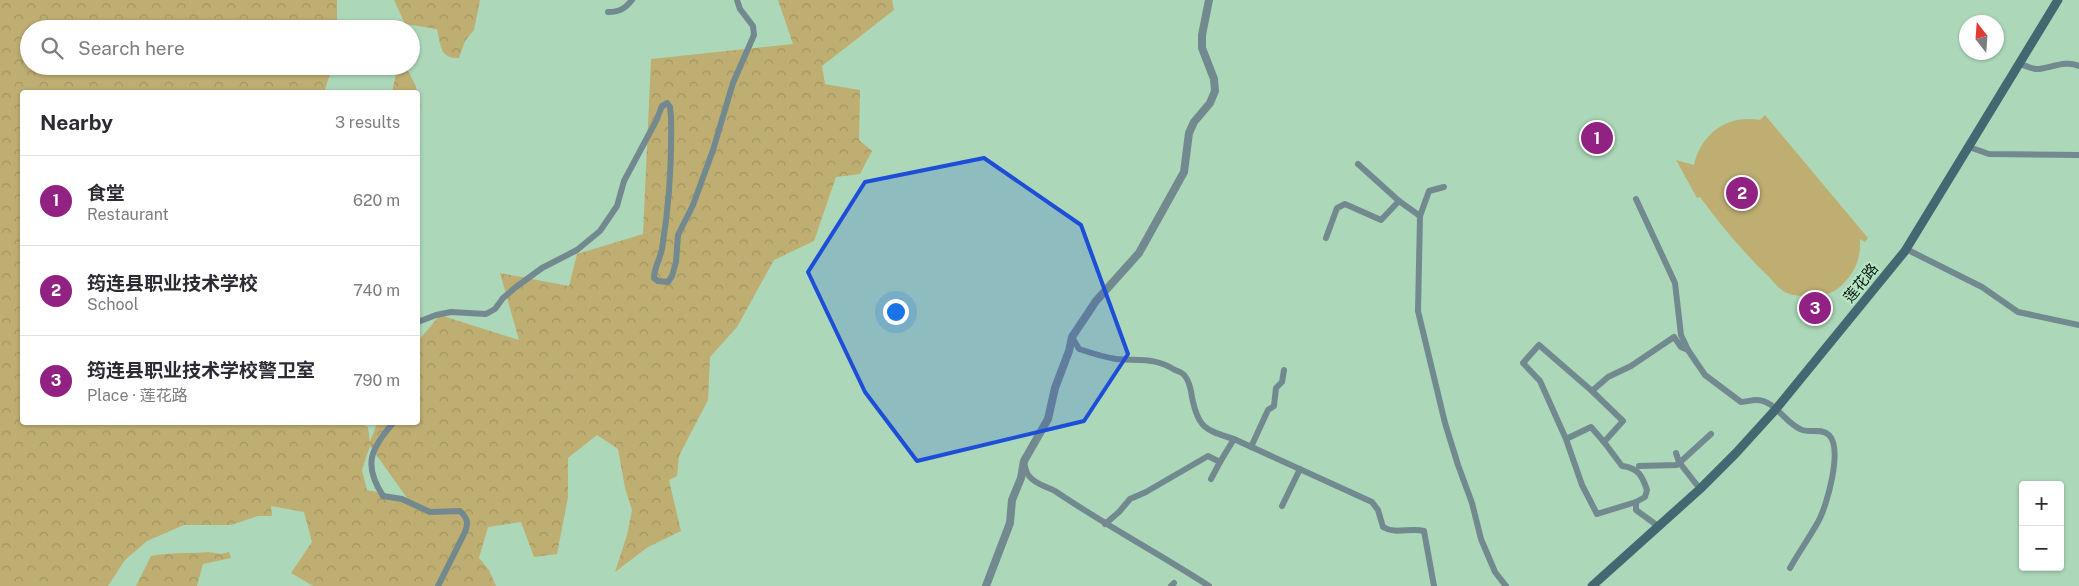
<!DOCTYPE html>
<html lang="en">
<head>
<meta charset="utf-8">
<style>
  body { margin:0; font-family:"Public Sans","Noto Sans SC",sans-serif; background:#f2f2f3; color:#2b2b33 }
  .controls { position:absolute; right:15px; bottom:15px; display:grid; overflow:hidden; border-radius:5px; box-shadow:0 1px 4px #0004 }
  .controls button { width:45px; height:45px; display:grid; place-items:center; padding:0; border:0; border-bottom:1px solid #e1e1e2; background:#fff; color:#2b2b33; font:25px sans-serif }
  .compass { position:absolute; left:1959px; top:15px; width:45px; height:45px; border-radius:50%; background:#fff; box-shadow:0 1px 4px #0004; rotate:343deg }
  .you { position:absolute; left:895px; top:311px; width:18px; height:18px; margin:-12px; border:4px solid #fff; border-radius:50%; background:#1a73e8; box-shadow:0 0 0 8px #1a73e833 }
  .badge { display:grid; place-items:center; width:32px; height:32px; border-radius:50%; background:#912182; color:#fff; font-size:16px; font-weight:700 }
  .pin { position:absolute; translate:-50% -50%; border:2px solid #fff; box-shadow:0 1px 5px #0006 }
  .list { margin:0; padding:0; list-style:none }
  h2 { display:flex; justify-content:space-between; align-items:center; height:65px; margin:0; padding:0 20px; font-size:21px }
  h2 small { font-size:16px; font-weight:400; color:#7c7c81 }
  .list li { display:grid; grid-template-columns:32px 1fr auto; gap:15px; align-items:center; box-sizing:border-box; height:90px; padding:0 20px; border-top:1px solid #e1e1e2 }
  .list b { display:block; font-size:19px; white-space:nowrap }
  .list p { margin:0; font-size:16px; white-space:nowrap; color:#7c7c81 }
  .list em { font-size:16px; font-style:normal; color:#7c7c81 }
  .icon { flex:none; width:28px; height:28px; fill:none; stroke:currentColor; stroke-width:2; stroke-linecap:round; stroke-linejoin:round }
  .map { position:relative; flex:none; width:2079px; height:586px; overflow:hidden }
  .search { position:absolute; background:#fff; box-shadow:0 1px 4px #0004; left:20px; top:20px; width:400px; height:55px; display:flex; align-items:center; gap:12px; box-sizing:border-box; padding:0 18px; border-radius:28px; color:#7c7c81; font-size:19px }
  .panel { position:absolute; background:#fff; box-shadow:0 1px 4px #0004; left:20px; top:90px; width:400px; height:335px; border-radius:5px }
  .map>svg:first-child { display:block }
  .grass { fill:#bfae72 }
  .forest { fill:url(#forest-crowns); fill-rule:evenodd }
  .lines { fill:none; stroke-linecap:round; stroke-linejoin:round }
  .minor { stroke:#71898f; stroke-width:6 }
  .tertiary { stroke:#71898f; stroke-width:8 }
  .secondary { stroke:#446871; stroke-width:9 }
  .marked { fill:#1d4ed8; fill-opacity:0.2; stroke:#1d4ed8; stroke-width:4; stroke-linejoin:round }
  .labels { text-anchor:middle; stroke-width:4; stroke-linejoin:round; paint-order:stroke }
  .street-label { font-size:15px; fill:#08190f; stroke:#b8e6c6 }
</style>
</head>
<body>
<div class="map">
<svg width="2079" height="586" viewBox="0 0 2079 586">
  <defs>
    <pattern id="forest-crowns" width="20" height="18" patternUnits="userSpaceOnUse" patternTransform="scale(1.25)"><rect width="20" height="18" fill="#bfae72"/><path d="M2 6a3 3 0 1 1 6 0M12 15a3 3 0 1 1 6 0" fill="none" stroke="#a39562"/></pattern>
  </defs>
  <rect width="100%" height="100%" fill="#acd8b9"/>
  <path class="grass" d="M1765,115l103,123 -3,4 -5,-3c1,21 -5,33 -19,47 -14,13 -38,13 -54,7 -7,-3 -13,-10 -17,-15 -26,-25 -49,-52 -70,-81l-3,1 -21,-38 18,5c7,-32 34,-51 66,-45z"/>
  <g class="forest">
    <path d="M0,0h337v29h-308v37h304l-9,26h-302v330l337,1 9,4 2,15 7,-19 41,-1v-81l22,-26 79,25 -19,-67 69,13 8,-32 66,-20 8,-175 142,-15 -15,-44h114l2,10 -72,56 3,18 35,6 -1,50 13,11 -12,23 -24,3 -22,64 -40,19 -37,67 -27,30 -2,43 -29,56 -2,20 -8,4 12,51 -33,16 -33,25 12,-37 5,-25 -7,-22 -7,-39 -21,-14 -29,23v39l-11,57 -23,3 -13,-35 -33,5 -9,31 10,12 7,16h-183l-22,-13 21,-31 -8,-30 -33,-6 1,10h-14l-27,9h-47l-37,16 -22,19 -17,26h-108zM370,446l37,52 -40,-8 -5,-20z"/>
    <path d="M394,0h86l-6,30 -9,11 -6,17c-20,1 -18,-14 -22,-29l-32,-5z"/>
    <path d="M408,71c7,13 17,31 10,46v-25h-26l4,-18z"/>
    <path d="M208,552l13,2 8,-2 2,6 -28,6 -6,22h-61l15,-30c19,-4 38,-2 57,-4z"/>
  </g>
  <g class="lines">
    <g class="minor">
      <path d="M608,12c11,0 17,-3 24,-12"/>
      <path d="M2020,64c4,1 10,4 15,5 12,1 30,-10 44,-3"/>
      <path d="M1969,147l20,7 90,1"/>
      <path d="M1358,164l41,37"/>
      <path d="M1444,187l-15,4 -9,25 -2,95 27,112 13,42 14,38 9,36 14,33 11,14"/>
      <path d="M1636,199l39,84 6,52 7,15"/>
      <path d="M1326,238l11,-30 8,-4 36,16 18,-19 21,15"/>
      <path d="M1906,249l76,38 36,25 61,13"/>
      <path d="M418,322l18,-7 15,-3 35,2 9,-5 8,-11 13,-11 26,-19 35,-18 23,-19 17,-25 7,-25 32,-60 6,-15 5,-3 3,4 1,10c1,43 -2,89 -9,132 -2,10 -8,19 -8,29l4,3 10,1 4,-6 4,-14 2,-27 15,-30 20,-55 20,-67 21,-48 -1,-9 -13,-17 -3,-9"/>
      <path d="M1072,337l7,12c12,4 25,8 37,10 24,2 38,-2 59,11 3,1 8,3 10,6 4,5 6,14 7,21 6,31 13,33 42,42l138,63 6,8 5,17c13,8 27,0 41,4l10,55"/>
      <path d="M1592,391l16,-14 23,-11 43,-29 7,10 7,3 17,25 36,27c6,0 10,-2 15,-2 19,0 28,22 44,29 8,5 21,-2 29,6 14,14 -2,71 -11,87 -9,16 -19,30 -28,46"/>
      <path d="M394,422c-24,27 -31,43 -11,74l19,3 28,13 30,-1c7,7 9,11 5,21l-27,54"/>
      <path d="M1566,439l25,-12 13,15 19,-21 -31,-30 -53,-46 -16,18 17,18 26,58 16,46 15,29 39,-12v8l22,16"/>
      <path d="M1604,442l18,24c16,2 20,9 25,24l-2,7 -9,5"/>
      <path d="M1251,447l17,-37 6,-4 2,-18 6,-6 2,-12"/>
      <path d="M1676,453l3,9 21,27"/>
      <path d="M1024,462c1,5 2,11 5,14 7,9 17,10 26,15 50,34 103,62 154,95"/>
      <path d="M1639,466l38,-1 34,-31"/>
      <path d="M1211,479l9,-17"/>
      <path d="M1282,506l18,-37"/>
      <path d="M1105,524l14,-12 11,-13 16,-7 62,-36 12,6 14,-23"/>
      <path d="M1171,586l3,-3"/>
    </g>
    <path class="tertiary" d="M986,586l24,-63 2,-23 9,-22 3,-17 24,-42 7,-31 14,-37 3,-14 24,-36 43,-48 45,-81 5,-39 5,-11 16,-19 5,-12 -1,-12 -12,-31v-13l7,-35"/>
    <path class="secondary" d="M1592,586l108,-97 36,-36 40,-44 129,-158 153,-251"/>
  </g>
  <path class="marked" d="M984,158l97,67 47,129 -44,67 -167,40 -52,-69 -57,-120 57,-90z"/>
  <g class="labels">
    <g class="street-label">
      <text transform="translate(1861 283) rotate(-51)" y="5">莲花路</text>
    </g>
  </g>
</svg>
<div class="controls">
<button>+</button>
<button>−</button>
</div>
<svg class="compass" viewBox="-18 -18 36 36"><path d="M0-13l5 13h-10z" fill="#e53935"/><path d="M0 13l5-13h-10z" fill="#7c7c81"/></svg>
<div class="you"></div>
<div class="pin badge" style="left:1597px;top:138px">1</div>
<div class="pin badge" style="left:1742px;top:193px">2</div>
<div class="pin badge" style="left:1815px;top:308px">3</div>
<div class="search"><svg class="icon" aria-label="search" viewBox="0 0 24 24"><circle cx="10" cy="10" r="6"/><path d="M15 15l6 6"/></svg>Search here</div>
<section class="panel">
<h2>Nearby<small>3 results</small></h2>
<ul class="list">
<li><span class="badge">1</span><div><b>食堂</b><p>Restaurant</p></div><em>620 m</em></li>
<li><span class="badge">2</span><div><b>筠连县职业技术学校</b><p>School</p></div><em>740 m</em></li>
<li><span class="badge">3</span><div><b>筠连县职业技术学校警卫室</b><p>Place · 莲花路</p></div><em>790 m</em></li>
</ul>
</section>
</div>
</body>
</html>
